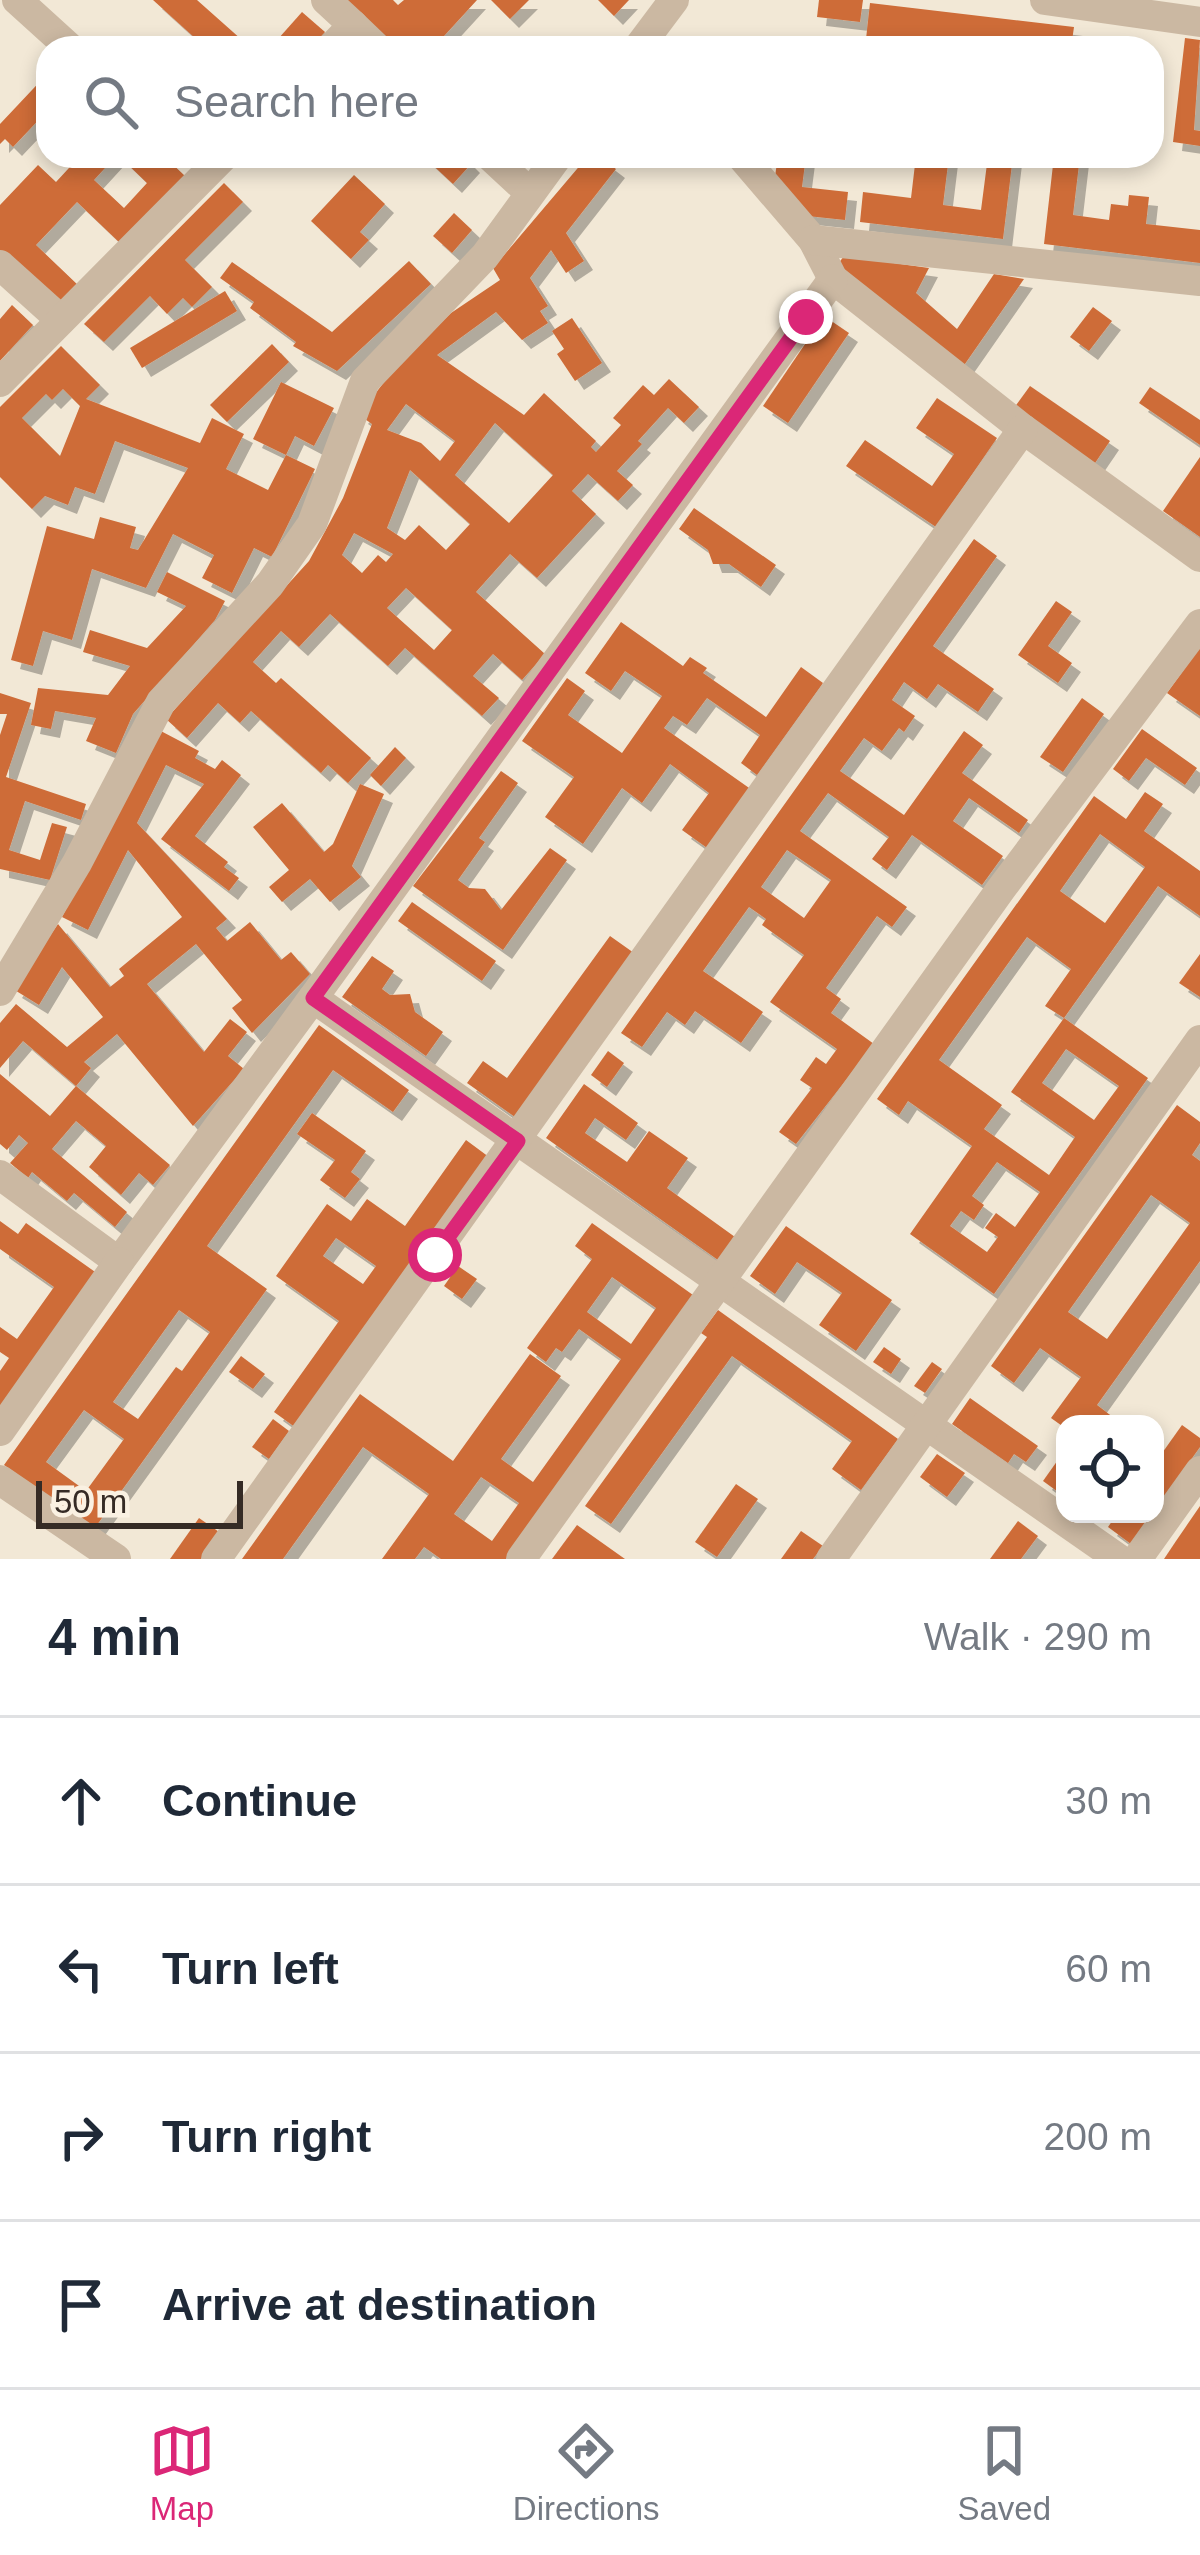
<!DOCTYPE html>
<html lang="en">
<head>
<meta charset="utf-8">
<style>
  body { margin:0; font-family:Arial,sans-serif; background:#f6f6f7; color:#1f2937 }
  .controls { position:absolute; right:36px; bottom:36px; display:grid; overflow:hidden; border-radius:24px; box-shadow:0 6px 18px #0003 }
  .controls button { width:108px; height:108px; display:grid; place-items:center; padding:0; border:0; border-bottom:3px solid #e0e1e3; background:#fff; color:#1f2937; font:60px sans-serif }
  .scale { position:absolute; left:36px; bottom:30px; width:207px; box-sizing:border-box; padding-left:12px; border:6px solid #352b25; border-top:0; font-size:33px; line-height:42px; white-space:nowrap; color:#352b25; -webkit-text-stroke:9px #faf1e2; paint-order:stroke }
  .stop { position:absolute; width:36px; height:36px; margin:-27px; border:9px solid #db2777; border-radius:50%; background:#fff }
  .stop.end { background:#db2777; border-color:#fff; box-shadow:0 3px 12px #0008 }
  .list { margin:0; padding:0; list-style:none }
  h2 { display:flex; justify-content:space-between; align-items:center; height:156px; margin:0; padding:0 48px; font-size:51px }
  h2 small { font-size:39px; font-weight:400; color:#747a83 }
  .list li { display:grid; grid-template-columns:78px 1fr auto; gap:36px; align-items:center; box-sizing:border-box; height:168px; padding:0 48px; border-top:3px solid #e0e1e3 }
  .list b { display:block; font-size:45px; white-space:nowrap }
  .list em { font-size:39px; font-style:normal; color:#747a83 }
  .icon { flex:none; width:66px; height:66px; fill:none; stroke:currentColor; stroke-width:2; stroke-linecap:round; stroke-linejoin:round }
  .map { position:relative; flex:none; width:1200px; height:1559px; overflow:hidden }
  .search { position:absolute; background:#fff; box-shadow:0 6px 18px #0003; left:36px; right:36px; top:36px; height:132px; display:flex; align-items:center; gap:30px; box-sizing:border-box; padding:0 42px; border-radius:36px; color:#747a83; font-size:45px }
  .sheet { height:828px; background:#fff }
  nav { display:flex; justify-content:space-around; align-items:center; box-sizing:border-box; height:168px; border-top:3px solid #e0e1e3; background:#fff; font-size:33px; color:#747a83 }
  nav a { display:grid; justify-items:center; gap:6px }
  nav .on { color:#db2777 }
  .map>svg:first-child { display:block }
  .building { fill:#ce6c39; fill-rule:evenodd; filter:url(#shadow) }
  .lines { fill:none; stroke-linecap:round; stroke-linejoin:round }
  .minor { stroke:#cbb8a2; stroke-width:30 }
  .route { stroke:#db2777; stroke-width:15 }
</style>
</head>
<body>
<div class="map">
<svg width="1200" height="1559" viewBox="0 0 1200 1559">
  <defs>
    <filter id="shadow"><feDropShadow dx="9" dy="9" stdDeviation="0" flood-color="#0004"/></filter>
  </defs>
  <rect width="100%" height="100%" fill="#f2e8d6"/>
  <g class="building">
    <path d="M153,0h44l54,48h-45z"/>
    <path d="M335,0h58l5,5 6,-5h73l-44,48h-50z"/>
    <path d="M491,0h38l-19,19z"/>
    <path d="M598,0h31l-15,16z"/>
    <path d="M819,0h44l-3,22 -43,-5z"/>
    <path d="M870,3l204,24 -3,21h-97l-81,-11 -1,11h-27z"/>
    <path d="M302,12l23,20 -15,16h-40z"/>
    <path d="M1185,38l15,2 -6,90 6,1v15l-27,-4z"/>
    <path d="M48,73v37l-35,37 -8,-8 -5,5v-20z"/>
    <path d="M80,156h36l-22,24 30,28 23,-25 -28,-27h45l21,20 -64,68 -44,-42 -41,43 44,42 -20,21 -60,-57v-46l38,-40 18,17z"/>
    <path d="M423,156h40l8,8 -18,20z"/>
    <path d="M588,156h11l17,13 -50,64 18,28 -18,12 -15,-23 -21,28 18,28 -8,5 8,12 -26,17 -26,-28 -59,43 87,60 20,-22 52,48 -5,6 5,5 25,-27 -8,-7 30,-33 11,10 15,-16 30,28 -15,16 -16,-15 -30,33 4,3 -25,27 16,14 -15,16 -30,-27 -16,17 24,23 -59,64 -27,-24 -34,38 69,62 -23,26 -29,-26 -20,22 26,22 -17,18 -77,-68 -17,18 -58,-52 -31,33 -18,-16 -28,31 23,21 5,-5 90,80 -23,25 -20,-18 -7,8 -70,-62 -11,12 -22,-20 -31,35 -21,-19 143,-158 34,-63 29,-74 -13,-9 38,-50 54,-52 49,-33 -7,-12zM406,404l49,37 -15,20 -19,-18 -34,-13zM495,423l58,52 -44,48 -54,-48zM410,470l60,54 -24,26 -27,-25 -14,15 -18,-12zM354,533l39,21 -7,8 -8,-7 -16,18 -20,-18zM406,588l46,42 -18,20 -47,-42z"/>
    <path d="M778,156h28l-4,31 46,5 -3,28 -47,-5 -24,-32z"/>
    <path d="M916,156h33l-6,49 38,5 7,-54h25l-10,83 -143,-17 3,-30 48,6z"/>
    <path d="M1054,156h26l-7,59 36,5 2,-16 17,2 1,-11 20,2 -3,27 54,6v33l-156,-19z"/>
    <path d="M354,175l31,29 -25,28 9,8 -18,19 -40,-38z"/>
    <path d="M224,183l19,19 -58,58 27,27 -20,20 -9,-9 -16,16 -17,-18 -46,46 -20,-18z"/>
    <path d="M454,213l18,17 -20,23 -19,-17z"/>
    <path d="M844,256l85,12 -13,25 41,36 37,-55 30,5 -64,92 -122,-107z"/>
    <path d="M409,261l22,23 -94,87 -44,-25 3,-4 -46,-34 4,-6 -34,-24 12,-16 100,70z"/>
    <path d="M225,291l12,20 -95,57 -12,-20z"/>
    <path d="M12,305l21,20 -33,36v-42z"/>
    <path d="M1093,307l19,14 -23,30 -19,-14z"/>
    <path d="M824,316l25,17 -61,90 -25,-17z"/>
    <path d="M572,318l30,45 -27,18 -18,-27 7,-5 -12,-18z"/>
    <path d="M272,344l17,18 -62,60 -17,-17z"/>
    <path d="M61,346l39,39 -14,14 114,44 12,-25 32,16 -18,35 42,21 18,-35 29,14 -43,88 -18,-9 -22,45 -30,-15 12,-23 -41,-21 -27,54 -54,-19 -20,71 -29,-9 -10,35 -22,-6 36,-134 47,13 6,-22 36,10 -6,21 8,2 50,-82 -73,-27 -20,53 -20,-7 -7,18 -23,-9 -13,13 -32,-32v-70zM63,389l17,17 -20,50 -38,-38 24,-24 6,6z"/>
    <path d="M281,382l53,26 -20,38 -19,-10 -9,19 -33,-16z"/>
    <path d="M1030,386l80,55 -15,22 -81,-55z"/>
    <path d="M1150,387l50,33v25l-61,-42z"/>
    <path d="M937,398l60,40 -61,89 -90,-61 19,-26 67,46 22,-32 -38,-26z"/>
    <path d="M1200,457v80l-37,-26z"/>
    <path d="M694,508l82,57 -15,22 -32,-23h-16l-5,-14 -29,-21z"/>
    <path d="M974,539l23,17 -64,90 61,43 -16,23 -40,-28 -11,15 -23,-17 -12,18 23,16 -11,16 -5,-4 -17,23 -18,-13 -24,33 64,44 60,-84 19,14 -21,28 66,47 -9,13 -50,-35 -16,23 50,35 -21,29 -70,-50 -25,35 -15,-11 17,-22 -61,-44 -28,38 107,76 -15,20 -15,-11 -51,72 15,11 -10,14 43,31 -78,100 -17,-12 33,-44 -12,-8 16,-23 10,7 11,-15 -67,-47 34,-47 -42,-30 4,-6 -17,-12 -46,64 60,41 -22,31 -46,-32 -10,14 -18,-13 -25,35 -21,-14zM787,850l44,30 -27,38 -43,-31z"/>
    <path d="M167,572l58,29 -10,19 -82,94 -17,39 -30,-12 10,-23 -41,-7 -4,18 -20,-4 7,-37 70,7 22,-29 -47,-14 7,-22 57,18 39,-42 -29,-14z"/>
    <path d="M1056,601l16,11 -24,34 24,17 -14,20 -40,-28z"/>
    <path d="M621,622l62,44 7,-9 17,11 -4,5 63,44 35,-50 22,16 -66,92 -16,-12 19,-28 -53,-37 -20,27 -14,-9 -9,12 88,62 -42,60 -28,-20 27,-37 -39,-29 -28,39 -20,-15 -39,56 -38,-27 29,-40 -52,-36 45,-63 18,13 -17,24 54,38 40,-57 -37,-25 -14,20 -26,-18z"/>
    <path d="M1200,647v69l-33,-23z"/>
    <path d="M0,693l31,10 -25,74 80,27 -5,16 -56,-19 -16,49 31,10 12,-37 15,4 -17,53 -50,-11v-134l7,-21h-7z"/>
    <path d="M1082,698l22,16 -41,58 -23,-15z"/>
    <path d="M157,729l42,22 -4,7 20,11 7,-9 19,15 -46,61 33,26 -4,5 15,11 -10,13 -68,-52 43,-55 -38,-19 -29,58 90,96 -11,9 11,13 23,-19 31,38 10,-8 19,22 -58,59 -20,-25 10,-8 -46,-56 -49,40 57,68 26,-33 17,13 -19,24 16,13 -51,57 -76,-92 -33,28 7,6 -15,18 -53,-45 -23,27v-45l16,-19 51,43 36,-30 -41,-50 -23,38 -26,-16 45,-65 52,63 14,-11 -5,-7 63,-52 -54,-67 -40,80 -26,-13z"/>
    <path d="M1142,729l55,39 -12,17 -39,-27 -17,23 -16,-12z"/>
    <path d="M395,747l11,11 -25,28 -11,-11z"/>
    <path d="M501,771l17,12 -39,55 6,4 -27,38 11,8 16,1 16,21 49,-62 17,12 -64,90 -90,-64z"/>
    <path d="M360,784l24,10 -32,72 9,11 -31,25 -20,-23 -28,23 -13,-15 20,-17 -36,-43 29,-24 42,49 9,-8z"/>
    <path d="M1145,792l18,12 -19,27 56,40v45l-42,-30 -94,132 -19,-12 26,-37 -44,-32 -88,123 63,45 -18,24 65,46 26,-38 -64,-45 53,-74 84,60 -154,216 -84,-60 62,-88 -64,-45 -9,14 -22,-16 217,-303 32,23zM1100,834l45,33 -40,56 -45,-32zM1066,1049l53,37 -25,34 -52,-37zM997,1162l43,30 -25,35 -19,-14 -11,15 13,9 -11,15 -37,-26 11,-15 13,9 10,-15 -12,-9z"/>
    <path d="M412,902l84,59 -14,20 -84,-60z"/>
    <path d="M610,936l24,17 -119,164 -48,-34 16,-22 24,17z"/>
    <path d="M1200,954v43l-21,-14z"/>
    <path d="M372,956l22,15 -12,18 8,6 20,-1 5,18 28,20 -17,24 -84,-59z"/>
    <path d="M319,1025l90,65 -16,22 -60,-42 -126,176 60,43 -173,240 -90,-64zM179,1310l31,22 -28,39 -6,-4 -38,52 -25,-17zM84,1410l40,29 -38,52 -40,-29z"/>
    <path d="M608,1051l16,12 -17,24 -16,-12z"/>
    <path d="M0,1074l50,42 26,-30 94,79 -17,20 -14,-12 -18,22 -32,-28 17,-21 -30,-25 -24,28 75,63 -12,15 -41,-34 -7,8 -35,-29 -4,6 -18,-15 18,-20 -9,-8 -12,15 -7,-6z"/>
    <path d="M584,1084l54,39 -12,17 -31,-22 -10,15 42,29 22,-31 39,27 -21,30 68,49 -17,23 -172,-122z"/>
    <path d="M1177,1105l23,17v21l-8,12 8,6v100l-103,144 25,19h-57v4l-14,-10 30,-41 -41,-29 -26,35 -23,-17zM1151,1195l39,28 -83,116 -39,-27z"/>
    <path d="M312,1113l54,38 -15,21 9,7 -15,19 -25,-18 15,-20 -38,-26z"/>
    <path d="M466,1140l27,20 -194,270 -25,-18 65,-91 -63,-45 51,-72 24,17 16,-22 38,27zM336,1238l40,28 -13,18 -40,-28z"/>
    <path d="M0,1221l18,13 8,-11 72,51 -98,138v-41l9,-13 -9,-6v-25l17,12 37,-52 -54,-38z"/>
    <path d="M592,1223l101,72 -185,264h-67l-17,-12 -9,12h-33l47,-65 -66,-47 -80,112h-41l118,-165 93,67 77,-107 31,22 -60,83 32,23 88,-123 -42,-30 -17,23 -6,-4 -10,14 -19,-14 65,-89 -17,-13zM612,1277l44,31 -25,36 -44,-32zM481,1477l38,26 -27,38 -38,-27z"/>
    <path d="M786,1226l106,74 -36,51 -37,-26 23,-32 -23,-16 -22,-15 -22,32 -25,-18z"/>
    <path d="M458,1266l19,13 -15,20 -18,-13z"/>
    <path d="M718,1310l180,129 -37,51 -29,-21 20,-28 -120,-85 -121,168 -26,-18 122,-169 -6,-4z"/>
    <path d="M884,1347l17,12 -10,15 -18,-12z"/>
    <path d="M241,1356l24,18 -12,15 -24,-17z"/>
    <path d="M932,1362l10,7 -17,24 -11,-7z"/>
    <path d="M970,1398l68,48 -12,16 -12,-8 -6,9 -56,-39z"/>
    <path d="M273,1419l16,12 -20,28 -17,-12z"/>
    <path d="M1182,1425l18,13v9l-45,63v-47z"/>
    <path d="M1065,1450v47l-22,-16z"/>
    <path d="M937,1454l28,19 -18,24 -27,-20z"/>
    <path d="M736,1484l22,15 -41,58 -22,-15z"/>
    <path d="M1200,1506v53h-36l12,-18z"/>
    <path d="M1117,1514h35l-21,30 -23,-17z"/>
    <path d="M199,1518l23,16 -18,25h-34z"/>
    <path d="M1018,1521l20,15 -17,23h-31z"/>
    <path d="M577,1525l48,34h-73z"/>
    <path d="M801,1531l22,15 -10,13h-32z"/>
  </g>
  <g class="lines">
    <g class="minor">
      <path d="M17,0l53,48"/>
      <path d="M326,0l27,25"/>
      <path d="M1045,0l155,22"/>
      <path d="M331,48l22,-23 24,23"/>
      <path d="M638,48l36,-48"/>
      <path d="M490,156l40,37"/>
      <path d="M741,156l72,84 20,39 190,150 177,128"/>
      <path d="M813,240l387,41"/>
      <path d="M0,265l61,55"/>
      <path d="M0,382l224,-226"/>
      <path d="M0,991l77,-128 84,-161 109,-118 42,-60 53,-143 120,-125 73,-100"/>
      <path d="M313,998l520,-719"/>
      <path d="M0,1175l119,87 194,-264 806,561"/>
      <path d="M0,1431l119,-169"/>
      <path d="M0,1480l116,79"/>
      <path d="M216,1559l807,-1130"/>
      <path d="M521,1559l480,-670 199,-265"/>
      <path d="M831,1559l369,-519"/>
      <path d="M1137,1559l63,-88"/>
    </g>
  </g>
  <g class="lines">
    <path class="route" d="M435,1255l83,-114 -205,-143 493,-681"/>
  </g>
</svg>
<div class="controls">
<button><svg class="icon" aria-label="locate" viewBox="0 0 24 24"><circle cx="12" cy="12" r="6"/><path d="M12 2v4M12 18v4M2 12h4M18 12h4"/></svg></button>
</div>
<div class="scale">50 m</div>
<div class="stop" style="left:435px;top:1255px"></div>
<div class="stop end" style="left:806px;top:317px"></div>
<div class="search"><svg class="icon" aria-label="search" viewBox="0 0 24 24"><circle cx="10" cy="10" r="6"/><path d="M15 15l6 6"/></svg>Search here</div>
</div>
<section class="sheet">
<h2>4 min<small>Walk · 290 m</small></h2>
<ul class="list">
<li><svg class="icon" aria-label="ahead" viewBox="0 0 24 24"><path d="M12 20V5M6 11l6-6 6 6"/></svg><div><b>Continue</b></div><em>30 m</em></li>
<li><svg class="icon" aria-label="left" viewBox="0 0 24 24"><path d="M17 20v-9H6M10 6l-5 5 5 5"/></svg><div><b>Turn left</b></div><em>60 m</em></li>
<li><svg class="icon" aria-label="right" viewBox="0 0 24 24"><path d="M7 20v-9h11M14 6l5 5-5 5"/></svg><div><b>Turn right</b></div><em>200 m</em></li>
<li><svg class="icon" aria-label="arrive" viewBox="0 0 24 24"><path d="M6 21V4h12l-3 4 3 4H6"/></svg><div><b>Arrive at destination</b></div></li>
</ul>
</section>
<nav>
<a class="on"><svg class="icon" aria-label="map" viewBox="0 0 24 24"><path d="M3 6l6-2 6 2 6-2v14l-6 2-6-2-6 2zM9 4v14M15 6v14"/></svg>Map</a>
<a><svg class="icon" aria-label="directions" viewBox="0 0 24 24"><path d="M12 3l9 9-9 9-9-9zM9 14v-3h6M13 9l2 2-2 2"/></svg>Directions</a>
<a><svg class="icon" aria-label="saved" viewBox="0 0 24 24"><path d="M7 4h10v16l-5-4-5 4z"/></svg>Saved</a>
</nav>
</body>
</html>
